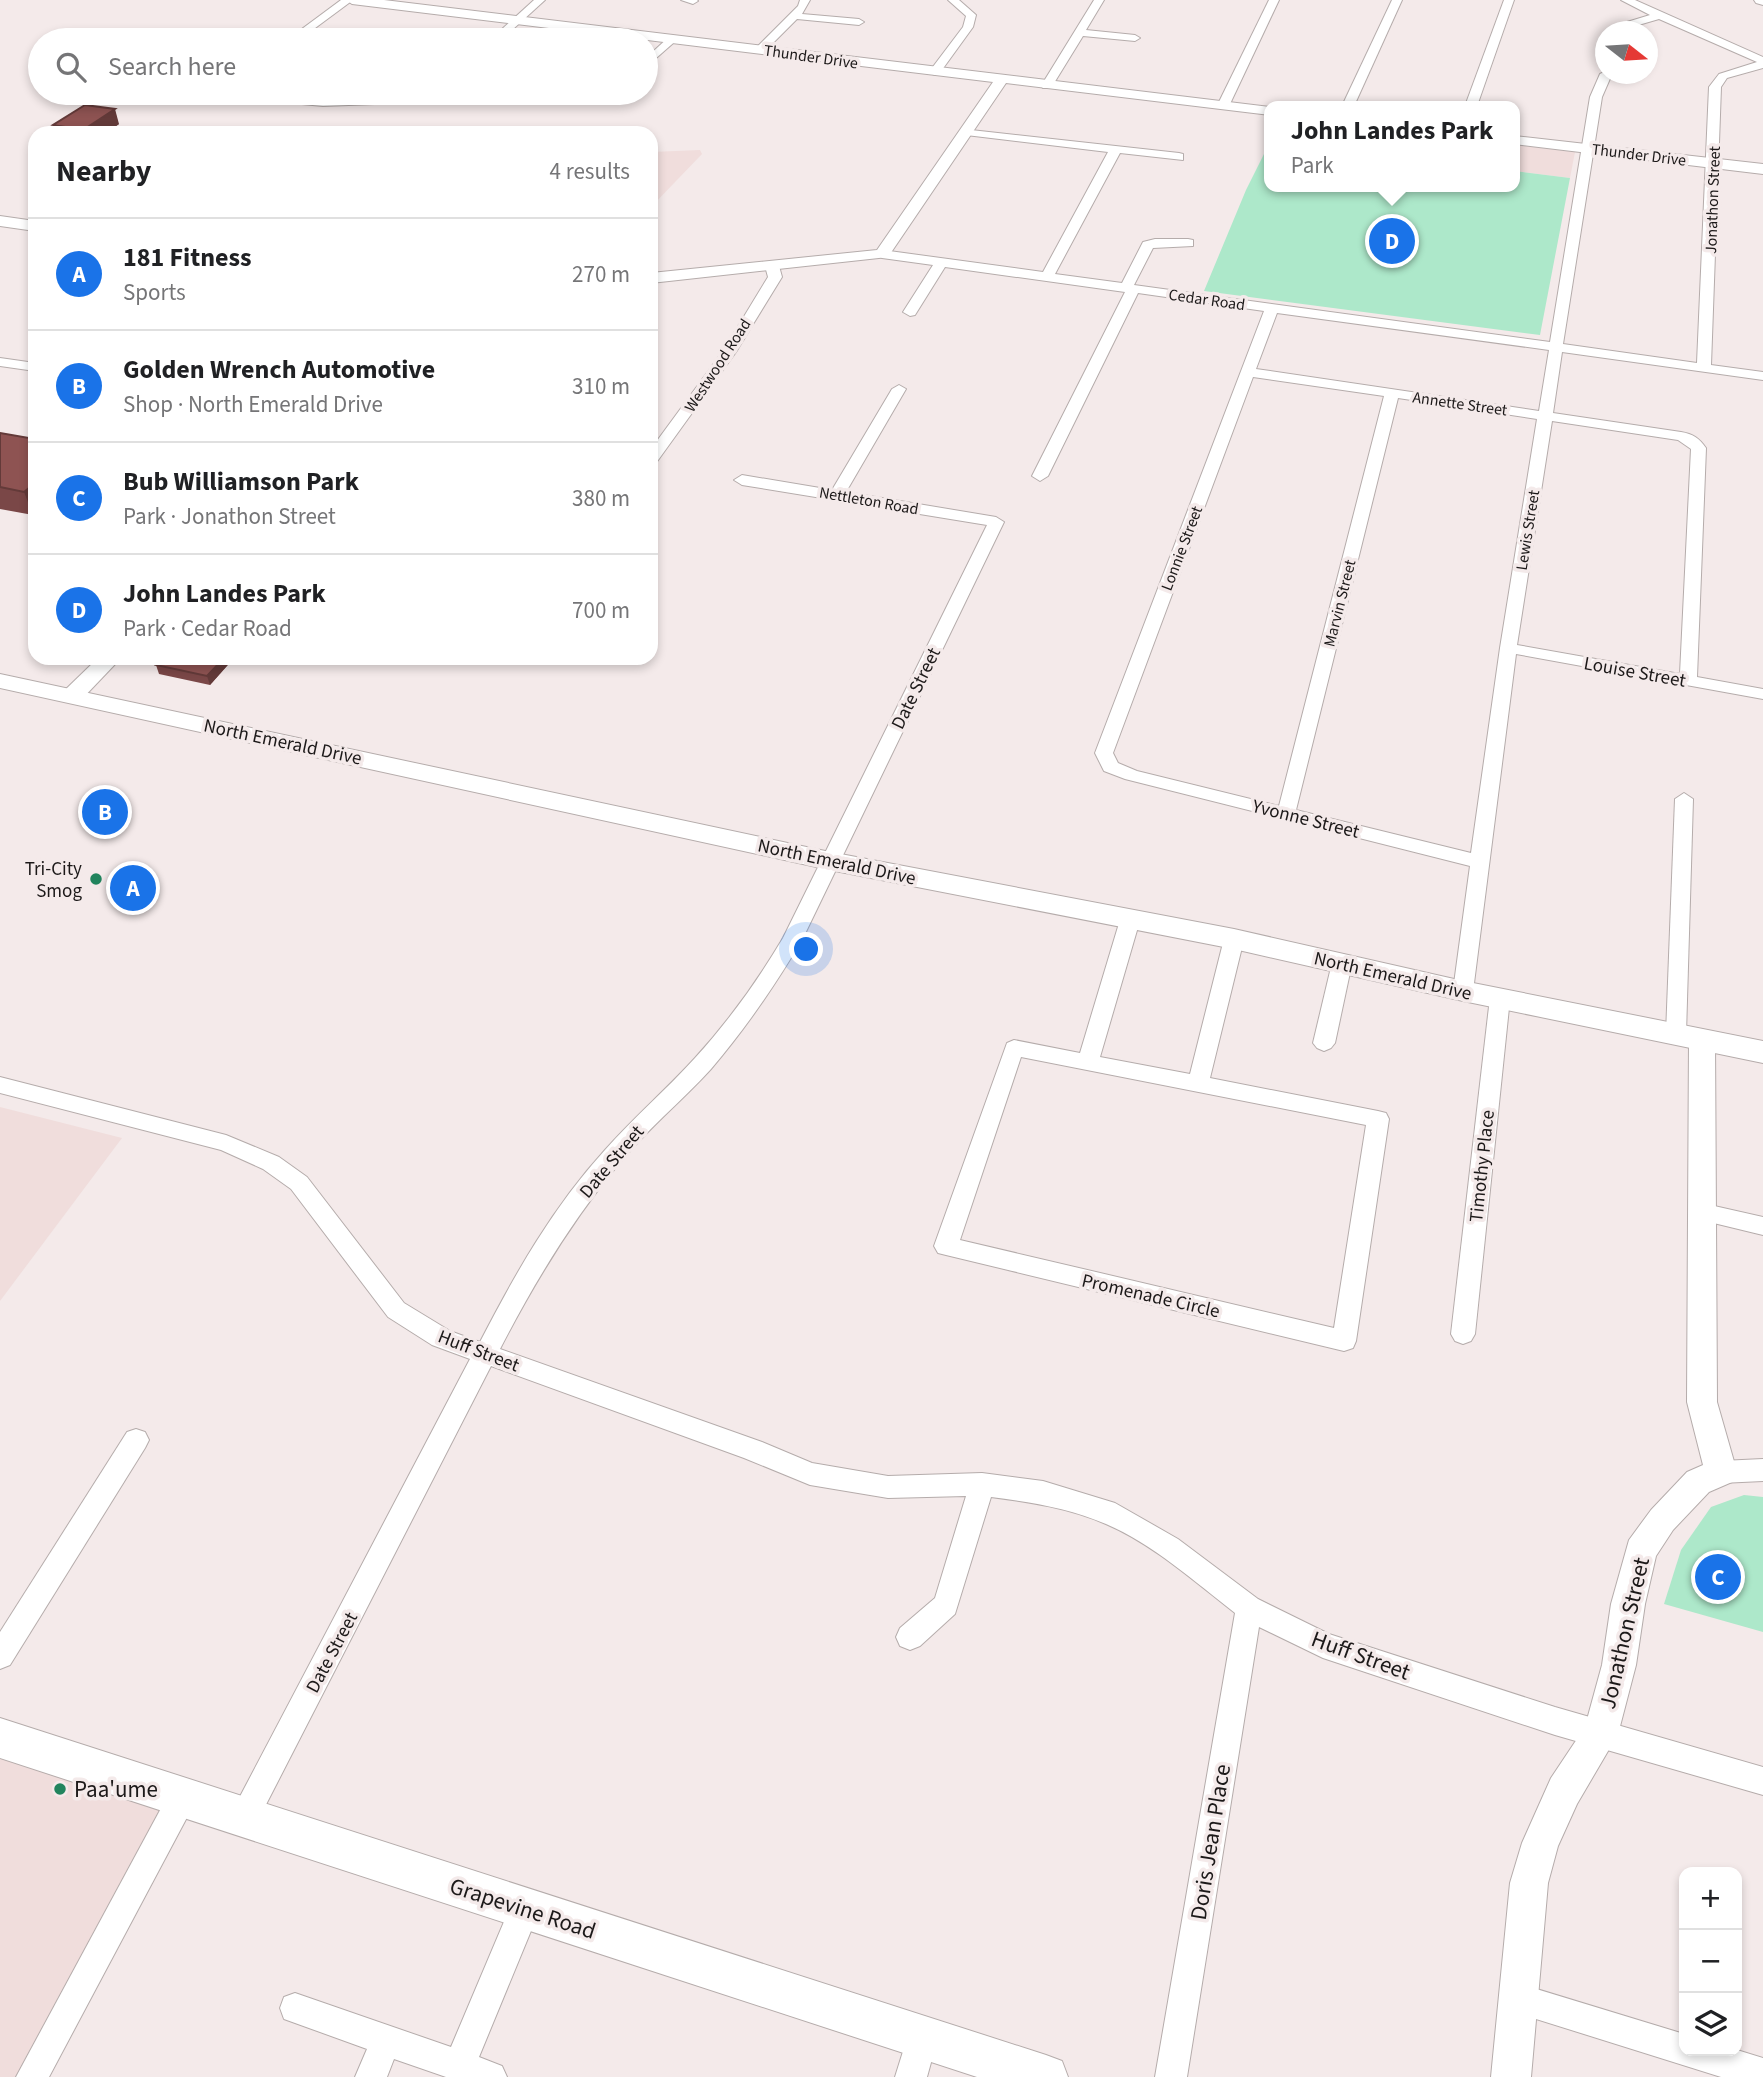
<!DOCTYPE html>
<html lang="en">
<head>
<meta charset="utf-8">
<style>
  body { margin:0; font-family:"Source Sans 3",sans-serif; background:#f2f2f2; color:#202124 }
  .controls { position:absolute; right:21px; bottom:21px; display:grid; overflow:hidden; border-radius:14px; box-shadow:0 4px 10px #0003 }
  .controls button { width:63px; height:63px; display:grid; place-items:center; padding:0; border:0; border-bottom:2px solid #e0e0e0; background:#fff; color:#202124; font:35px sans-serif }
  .compass { position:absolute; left:1595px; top:21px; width:63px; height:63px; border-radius:50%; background:#fff; box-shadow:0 4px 10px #0003; rotate:107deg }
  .you { position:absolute; left:807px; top:950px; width:24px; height:24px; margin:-18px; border:5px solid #fff; border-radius:50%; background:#1a73e8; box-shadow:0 0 0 10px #1a73e833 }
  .badge { display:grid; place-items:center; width:46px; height:46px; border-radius:50%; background:#1a73e8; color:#fff; font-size:23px; font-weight:700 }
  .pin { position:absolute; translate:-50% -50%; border:4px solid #fff; box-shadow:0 2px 7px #0006 }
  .popup { position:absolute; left:1264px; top:101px; width:256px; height:91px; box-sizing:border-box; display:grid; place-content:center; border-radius:14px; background:#fff; filter:drop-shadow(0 2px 5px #0005); font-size:23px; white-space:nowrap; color:#757577 }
  .popup b { font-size:26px; color:#202124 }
  .popup::after { content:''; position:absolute; left:50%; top:100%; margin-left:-14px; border:14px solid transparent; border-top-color:#fff }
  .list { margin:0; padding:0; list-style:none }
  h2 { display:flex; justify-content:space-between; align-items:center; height:91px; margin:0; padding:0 28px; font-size:30px }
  h2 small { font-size:23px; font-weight:400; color:#757577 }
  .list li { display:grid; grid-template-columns:46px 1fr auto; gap:21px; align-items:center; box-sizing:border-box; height:112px; padding:0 28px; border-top:2px solid #e0e0e0 }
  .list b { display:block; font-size:26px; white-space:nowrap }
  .list p { margin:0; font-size:23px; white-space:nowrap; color:#757577 }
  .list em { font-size:23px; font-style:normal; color:#757577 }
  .icon { flex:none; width:38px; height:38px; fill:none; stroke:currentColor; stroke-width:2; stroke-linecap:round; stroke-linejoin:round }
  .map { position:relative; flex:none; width:1763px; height:2077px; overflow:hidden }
  .search { position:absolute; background:#fff; box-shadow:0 4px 10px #0003; left:28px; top:28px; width:630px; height:77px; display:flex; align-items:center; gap:18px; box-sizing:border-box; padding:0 24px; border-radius:38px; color:#757577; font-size:26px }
  .panel { position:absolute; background:#fff; box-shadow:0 4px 10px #0003; left:28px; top:126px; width:630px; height:539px; border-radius:21px }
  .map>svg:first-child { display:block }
  .built { fill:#f0dddc }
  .green { fill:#ade8ca }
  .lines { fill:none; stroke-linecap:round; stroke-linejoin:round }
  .minor-casing { stroke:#b5acab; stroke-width:2 }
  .tertiary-casing { stroke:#b5acab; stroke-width:2 }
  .secondary-casing { stroke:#b5acab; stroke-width:2 }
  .primary-casing { stroke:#b5acab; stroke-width:2 }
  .minor { fill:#fff; fill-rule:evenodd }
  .tertiary { fill:#fff; fill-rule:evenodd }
  .secondary { fill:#fff; fill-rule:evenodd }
  .primary { fill:#fff; fill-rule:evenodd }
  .wall { fill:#7a4747 }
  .shaded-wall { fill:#633a39 }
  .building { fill:#8e5352; stroke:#633a39; stroke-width:2 }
  .poi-dot { fill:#21845d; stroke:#f4eaea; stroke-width:2.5 }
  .labels { text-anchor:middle; stroke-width:7; stroke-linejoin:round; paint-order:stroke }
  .far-street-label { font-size:16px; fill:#1c1919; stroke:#f4eaea }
  .street-label { font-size:19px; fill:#1c1919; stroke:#f4eaea }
  .poi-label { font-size:19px; fill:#1c1919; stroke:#f4eaea; text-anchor:end }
  .near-street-label { font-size:23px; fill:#1c1919; stroke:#f4eaea }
  .near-poi-label { font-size:23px; fill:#1c1919; stroke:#f4eaea; text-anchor:start }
</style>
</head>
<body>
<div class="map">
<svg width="1763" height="2077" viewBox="0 0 1763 2077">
  <rect width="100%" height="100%" fill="#f4eaea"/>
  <g class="built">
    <path d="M1515,145l60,7 -5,26 -55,-7z"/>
    <path d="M700,150l2,4 -51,53v-55z"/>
    <path d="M0,1107l122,31 -122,163z"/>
    <path d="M0,1757l162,54 -145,266h-17z"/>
  </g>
  <g class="green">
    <path d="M1269,144l1,43h244l1,-16 55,7 -30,157 -336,-44 42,-101z"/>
    <path d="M1744,1495l19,2v135l-99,-28 17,-54 30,-43z"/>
  </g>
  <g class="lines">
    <g class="minor-casing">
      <g id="minor">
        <path d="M341,0h12l-54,40h-12z"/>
        <path d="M534,0h11l-44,40h-11z"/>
        <path d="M681,0h16l1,1 -5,3z"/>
        <path d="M800,0h10l-8,14 57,5 5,3 -5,3 -62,-6 -33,33h-8v-4l42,-42z"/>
        <path d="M948,0h11l17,15 -3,12 -34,47 -4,1 -6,-3 34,-45 3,-11z"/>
        <path d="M1094,0h10l-18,30 49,5 5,3 -5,3 -52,-5 -32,52h-8l-2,-2z"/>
        <path d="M1269,0h10l-50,106 -10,2 -2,-2z"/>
        <path d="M1392,0h10l-48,106h-12z"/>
        <path d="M1504,0h10l-37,106h-12z"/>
        <path d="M1621,0h14l128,57v11l-36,10 -6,9 -10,278 52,7v8l-201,-28 -9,61 128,19c12,2 18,6 25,16l-9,229 66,12v10l-247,-45 -43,337 -3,5 -7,2 -7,-2 -3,-5 17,-125 -345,-87 -21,-8 -9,-18 169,-442 -126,-18 -90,183 -8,5 -8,-5 93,-184 -180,-25 -30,48 -5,1 -7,-4 30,-47 -51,-7 -6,-4 6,-4 161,22 65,-120 -142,-17 -4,-2v-4l217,24 4,1v6l-63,-7 -65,121 67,9 21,-41 12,-3h33l5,1v6l-40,2 -19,37 416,57 40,-245 10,-23 6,-3v3h6l-10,23 -39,247 134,19 12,-276 10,-13 38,-12 -98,-43 -24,7 -4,6h-11l7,-10 23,-7zM1277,313l272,37 -10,61 -283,-42zM1253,377l131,19 -105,410 -142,-35 -19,-8 -5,-10zM1398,398l139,21 -37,229 -29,205 -175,-43zM1552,421l126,19 13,9 -11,225 -163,-29z"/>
        <path d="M670,36l9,2 -33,29v-9z"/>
        <path d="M210,93l113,7 177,-7h88l-6,3 -259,10 -107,-10z"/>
        <path d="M772,262l7,4 3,11 -46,75 -80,111 -5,2v-16l72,-98 45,-74 -3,-11z"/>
        <path d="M0,358l35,5v8l-35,-5z"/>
        <path d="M899,385l7,4 -60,103 150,25 8,5 -201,416c-27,46 -57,90 -92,131 -30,33 -65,61 -93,96 -47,57 -84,118 -118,184l262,93 50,21 76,13 94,-3 61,8 72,22 63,36 80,60 71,35 226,73 208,60v28l-208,-60 -232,-77 -64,-31 -72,450h-32l80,-464c-40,-31 -82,-69 -129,-89 -37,-16 -76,-22 -115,-27l-36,117 -35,32 -10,4 -10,-4 -4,-9 4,-9 35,-30 31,-102 -78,2 -78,-13 -66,-27 -253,-92 -236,460 -10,4 -10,-4 -4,-10 4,-10 235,-447 -38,-14 -44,-28 -97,-128 -28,-20 -42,-19 -221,-57v-16l226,58 53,22 28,20 97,126 46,28 30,11c35,-68 73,-135 125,-192 28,-32 61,-60 90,-92 33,-36 63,-78 88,-120l204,-413 -245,-40 -8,-5 8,-5 90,15 60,-101z"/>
        <path d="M1684,793l9,6 -7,235 -3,5 -7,3 -7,-3 -3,-5 9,-235z"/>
        <path d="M1130,913l7,2 3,5 -40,137 90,17 34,-135 3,-5h14l3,5 -34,139 168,33 8,2 3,6 -33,222 -3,7 -9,3 -398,-96 -8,-2 -4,-7 73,-203 7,-3 66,13 40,-133 3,-5zM1021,1057l345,68 -32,203 -374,-88z"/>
        <path d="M1342,956l7,2 3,5 -17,80 -4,5 -7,3 -7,-3 -4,-5 19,-80 3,-5z"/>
        <path d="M1500,991l7,2 3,5 -35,336 -4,7 -8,3 -8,-3 -4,-7 39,-336 3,-5z"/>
        <path d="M1701,1203l62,14v18l-70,-17 -3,-6 3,-6z"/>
        <path d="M136,1429l9,3 4,8 -4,8 -135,217 -10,4v-37l127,-200z"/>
        <path d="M1763,1459v22l-42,2 -9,-3 -4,-8 4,-8 9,-3z"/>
        <path d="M182,1784l10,4 4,10 -4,10 -143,269h-33l156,-289z"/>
        <path d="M525,1894l11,4 4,11 -61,148 23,9 5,11h-61l-52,-18 -7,18h-32l12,-28 -83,-30 -4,-11 4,-11 11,-4 156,54 63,-149z"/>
        <path d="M1517,1983l167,51v17l53,-1 26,8v19h-42l-204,-64 -11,-4 -4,-11 4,-11z"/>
        <path d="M922,2021l11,5 5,11 -11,40h-32l16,-51z"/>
      </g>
    </g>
    <g class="tertiary-casing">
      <g id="tertiary">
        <path d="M346,0h38l886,107v8l-264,-32 -118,174 -237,26v-10l226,-23 116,-168 -641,-78z"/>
        <path d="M1514,136l249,28v10l-249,-30z"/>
        <path d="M0,216l35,5v10l-35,-5z"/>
        <path d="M98,658h23l-41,43h-16l-3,-5 3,-5z"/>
        <path d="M1702,1030l9,3 4,7 2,362 20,70 -5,10 -23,10 -36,38 -17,26 -11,48 -9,61 -18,69 -41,70 -19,42 -10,37 -17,194h-40l19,-194 12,-40 29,-65 34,-51 17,-62 9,-61 18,-64 22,-30 36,-38 16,-7 -16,-63 2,-362 4,-7z"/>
      </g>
    </g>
    <g class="secondary-casing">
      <g id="secondary">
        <path d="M0,674l830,178 404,77 229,52 300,60v22l-300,-62 -229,-52 -404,-79 -830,-182z"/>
        <path d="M0,1718l1046,337 16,6 6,16h-91l-977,-319z"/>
      </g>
    </g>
    <g class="primary-casing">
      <path id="primary" d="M1754,0h9v5l-7,-2z"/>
    </g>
    <use href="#minor" class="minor"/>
    <use href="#tertiary" class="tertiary"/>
    <use href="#secondary" class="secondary"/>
    <use href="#primary" class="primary"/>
  </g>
  <g class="wall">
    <path d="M119,124l-13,9h-51l-2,-8z"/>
    <path d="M0,433l35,6 -2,76 -33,-6z"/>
    <path d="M234,658l-24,27 -51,-11 -3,-9z"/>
  </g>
  <g class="shaded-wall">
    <path d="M115,109l4,15 -13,9h-22l-1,-3z"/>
    <path d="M35,483v31l-2,1 -9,-23z"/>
    <path d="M224,658h10l-24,27 -3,-9z"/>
  </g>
  <g class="building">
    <path d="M85,105l30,4 -32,21 -30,-5z"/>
    <path d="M0,433l35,6v44l-11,9 -24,-5z"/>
    <path d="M163,658h61l-17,18 -51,-11z"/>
  </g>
  <g class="poi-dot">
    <circle cx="96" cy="879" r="7"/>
    <circle cx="60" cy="1789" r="7"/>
  </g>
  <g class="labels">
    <g class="far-street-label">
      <text transform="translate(811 56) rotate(8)" y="6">Thunder Drive</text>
      <text transform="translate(1639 154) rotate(7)" y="6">Thunder Drive</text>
      <text transform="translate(1712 200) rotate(-88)" y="6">Jonathon Street</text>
      <text transform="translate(1207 299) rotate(8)" y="6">Cedar Road</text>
      <text transform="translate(717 365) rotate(-57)" y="6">Westwood Road</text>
      <text transform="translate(1460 403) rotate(8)" y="6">Annette Street</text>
      <text transform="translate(869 500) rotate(10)" y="6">Nettleton Road</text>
      <text transform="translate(1527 530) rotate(-81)" y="6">Lewis Street</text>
      <text transform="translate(1181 548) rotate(-69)" y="6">Lonnie Street</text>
      <text transform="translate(1339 603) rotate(-76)" y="6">Marvin Street</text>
    </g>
    <g class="street-label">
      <text transform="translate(1635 671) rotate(10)" y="7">Louise Street</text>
      <text transform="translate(915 688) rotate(-64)" y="7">Date Street</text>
      <text transform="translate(283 741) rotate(12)" y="7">North Emerald Drive</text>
      <text transform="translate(1306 818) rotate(14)" y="7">Yvonne Street</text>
      <text transform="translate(837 861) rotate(12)" y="7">North Emerald Drive</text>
      <text transform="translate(1393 975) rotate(13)" y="7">North Emerald Drive</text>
      <text transform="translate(611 1161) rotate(-50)" y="7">Date Street</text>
      <text transform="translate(1481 1166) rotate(-84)" y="7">Timothy Place</text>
      <text transform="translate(1151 1295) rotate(13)" y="7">Promenade Circle</text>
      <text transform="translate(479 1350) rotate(21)" y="7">Huff Street</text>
      <text transform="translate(331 1652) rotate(-62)" y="7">Date Street</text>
    </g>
    <g class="poi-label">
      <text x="82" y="875">Tri-City<tspan x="82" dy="22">Smog</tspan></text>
    </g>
    <g class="near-street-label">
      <text transform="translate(1624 1633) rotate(-77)" y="8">Jonathon Street</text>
      <text transform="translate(1361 1655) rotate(20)" y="8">Huff Street</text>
      <text transform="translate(1210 1842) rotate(-81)" y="8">Doris Jean Place</text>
      <text transform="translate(523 1908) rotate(18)" y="8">Grapevine Road</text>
    </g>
    <g class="near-poi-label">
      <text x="74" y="1797">Paa'ume</text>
    </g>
  </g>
</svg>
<div class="controls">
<button>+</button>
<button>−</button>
<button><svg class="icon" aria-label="layers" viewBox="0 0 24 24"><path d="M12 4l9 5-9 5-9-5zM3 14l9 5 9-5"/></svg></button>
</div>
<svg class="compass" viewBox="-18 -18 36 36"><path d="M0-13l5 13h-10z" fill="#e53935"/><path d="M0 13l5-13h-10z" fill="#757577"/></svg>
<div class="you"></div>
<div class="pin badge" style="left:133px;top:888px">A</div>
<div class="pin badge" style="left:105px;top:812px">B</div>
<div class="pin badge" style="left:1718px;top:1577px">C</div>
<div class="pin badge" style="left:1392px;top:241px">D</div>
<div class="popup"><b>John Landes Park</b>Park</div>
<div class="search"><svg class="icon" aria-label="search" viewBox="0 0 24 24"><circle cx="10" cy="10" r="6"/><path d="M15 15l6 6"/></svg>Search here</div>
<section class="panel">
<h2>Nearby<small>4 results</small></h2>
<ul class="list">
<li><span class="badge">A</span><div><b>181 Fitness</b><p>Sports</p></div><em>270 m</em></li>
<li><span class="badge">B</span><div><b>Golden Wrench Automotive</b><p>Shop · North Emerald Drive</p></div><em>310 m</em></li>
<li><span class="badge">C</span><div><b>Bub Williamson Park</b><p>Park · Jonathon Street</p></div><em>380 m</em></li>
<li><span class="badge">D</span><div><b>John Landes Park</b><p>Park · Cedar Road</p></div><em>700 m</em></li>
</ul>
</section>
</div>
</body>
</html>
